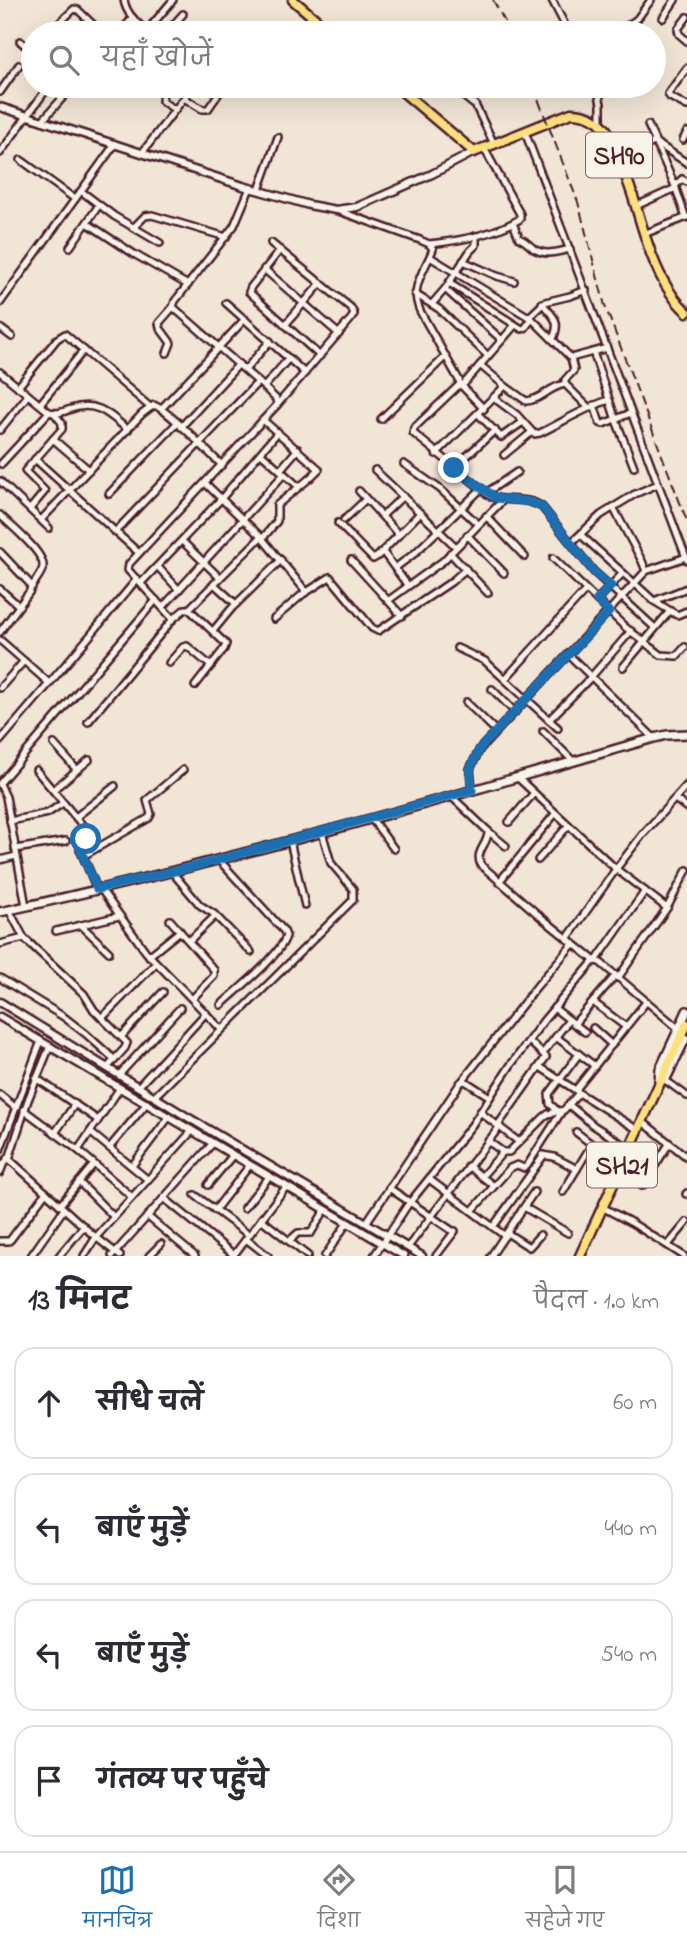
<!DOCTYPE html>
<html lang="hi">
<head>
<meta charset="utf-8">
<style>
  body { margin:0; font-family:"Indie Flower","Playpen Sans Deva",sans-serif; background:#f2f2f3; color:#2b2b33 }
  .stop { position:absolute; width:21px; height:21px; margin:-16px; border:5px solid #1f6fb2; border-radius:50%; background:#fff }
  .stop.end { background:#1f6fb2; border-color:#fff; box-shadow:0 2px 7px #0008 }
  .list { margin:0; padding:0; list-style:none }
  h2 { display:flex; justify-content:space-between; align-items:center; height:91px; margin:0; padding:0 28px; font-size:30px }
  h2 small { font-size:23px; font-weight:400; color:#7c7c81 }
  .list li { display:grid; grid-template-columns:46px 1fr auto; gap:21px; align-items:center; box-sizing:border-box; height:112px; margin:0 14px 14px; padding:0 14px; border:2px solid #e1e1e2; border-radius:21px }
  .list b { display:block; font-size:26px; white-space:nowrap }
  .list em { font-size:23px; font-style:normal; color:#7c7c81 }
  .icon { flex:none; width:38px; height:38px; fill:none; stroke:currentColor; stroke-width:2; stroke-linecap:round; stroke-linejoin:round }
  .map { position:relative; flex:none; width:687px; height:1256px; overflow:hidden }
  .search { position:absolute; background:#fff; box-shadow:0 7px 28px #0002; left:21px; right:21px; top:21px; height:77px; display:flex; align-items:center; gap:18px; box-sizing:border-box; padding:0 24px; border-radius:38px; color:#7c7c81; font-size:26px }
  .sheet { height:595px; background:#fff }
  nav { display:flex; justify-content:space-around; align-items:center; box-sizing:border-box; height:98px; border-top:2px solid #e1e1e2; background:#fff; font-size:19px; color:#7c7c81 }
  nav a { display:grid; justify-items:center; gap:4px }
  nav .on { color:#1f6fb2 }
  .map>svg:first-child { display:block }
  .lines { fill:none; stroke-linecap:round; stroke-linejoin:round }
  .minor-casing { stroke:#4a1f2b; stroke-width:10 }
  .tertiary-casing { stroke:#4a1f2b; stroke-width:11 }
  .secondary-casing { stroke:#4a1f2b; stroke-width:12 }
  .primary-casing { stroke:#4a1f2b; stroke-width:13 }
  .minor { stroke:#f7f3e8; stroke-width:5 }
  .tertiary { stroke:#f7f3e8; stroke-width:6 }
  .secondary { stroke:#f7f3e8; stroke-width:7 }
  .primary { stroke:#fce080; stroke-width:8 }
  .rail { stroke:#4a1f2b; stroke-width:2; stroke-dasharray:10 5; stroke-linecap:butt }
  .route { stroke:#1f6fb2; stroke-width:9 }
  .labels { text-anchor:middle; stroke-width:7; stroke-linejoin:round; paint-order:stroke }
  .shield { fill:#f7f3e8; stroke:#7e5f64; stroke-width:2 }
  .shield-label { font-size:26px; font-weight:bold; fill:#4a1f2b }
</style>
</head>
<body>
<div class="map">
<svg width="687" height="1256" viewBox="0 0 687 1256">
  <rect width="100%" height="100%" fill="#f1e5d6"/>
  <filter id="ink" filterUnits="userSpaceOnUse"><feTurbulence type="fractalNoise" baseFrequency=".0143" numOctaves="2"/><feDisplacementMap in="SourceGraphic" scale="14" xChannelSelector="R" yChannelSelector="G"/><feConvolveMatrix kernelMatrix="1 2 1 2 8 2 1 2 1" color-interpolation-filters="sRGB"/></filter>
  <g filter="url(#ink)">
    <g class="lines">
      <g class="minor-casing">
        <g id="minor">
          <path d="M124,0c2,14 14,24 25,33"/>
          <path d="M552,0l17,33"/>
          <path d="M687,17l-9,12 1,5 8,7"/>
          <path d="M663,18l12,-18"/>
          <path d="M49,33l25,-24 4,1 24,23"/>
          <path d="M119,33l14,-15"/>
          <path d="M145,33l28,-33"/>
          <path d="M166,33l17,-19"/>
          <path d="M617,33l20,-14 14,-19"/>
          <path d="M20,41l13,12"/>
          <path d="M687,68l-19,26 2,3 17,9"/>
          <path d="M167,86l-4,6 -1,9 13,9"/>
          <path d="M451,86l22,18"/>
          <path d="M466,86l28,58"/>
          <path d="M597,86l4,18v19"/>
          <path d="M0,92l19,-27"/>
          <path d="M184,98l8,-12"/>
          <path d="M42,121l31,-35"/>
          <path d="M648,125l27,61 7,-7 5,3"/>
          <path d="M525,132l162,428"/>
          <path d="M683,140l4,-8"/>
          <path d="M0,153l49,-67"/>
          <path d="M142,153l42,-55 18,11h6l16,-23"/>
          <path d="M619,157l36,-15 32,21"/>
          <path d="M21,160l54,39"/>
          <path d="M675,186l11,32"/>
          <path d="M259,190l19,-53"/>
          <path d="M81,191l33,25 46,27"/>
          <path d="M636,206l40,-18"/>
          <path d="M336,210l84,30 9,4 4,5c-8,22 -24,37 -13,62l39,69 1,4 -46,44 -1,5 77,63c16,7 37,0 52,11l52,65 61,56"/>
          <path d="M87,223l47,31 54,31"/>
          <path d="M513,223l6,15c7,3 9,6 15,11 11,7 24,3 36,0"/>
          <path d="M133,228l12,-12 7,-1 74,22"/>
          <path d="M644,234l43,-17"/>
          <path d="M271,243l80,65 3,6 -3,5 -74,86"/>
          <path d="M429,244c31,-3 64,-9 91,-25v-5l-36,-66"/>
          <path d="M70,247l29,-42"/>
          <path d="M280,250l-29,37 -2,5 71,64"/>
          <path d="M430,257l102,62 39,39 36,-10"/>
          <path d="M463,261l34,15 17,5"/>
          <path d="M264,269l75,65"/>
          <path d="M449,283l73,46 3,-1 7,-9"/>
          <path d="M445,289l57,51"/>
          <path d="M415,294l24,15 49,47"/>
          <path d="M0,303l115,-159"/>
          <path d="M226,303l79,70"/>
          <path d="M542,303c12,15 19,17 11,36"/>
          <path d="M432,304l13,-15 25,-38 6,-6v-9"/>
          <path d="M529,317l16,-15 25,-6 16,-6"/>
          <path d="M285,325l36,-42"/>
          <path d="M0,328l12,9"/>
          <path d="M593,352l23,68 18,47"/>
          <path d="M167,353l4,-10 -11,-15 -1,-5 14,-16"/>
          <path d="M571,358l3,12 -9,10v4l23,23"/>
          <path d="M480,365l25,21 21,15c16,-1 22,-14 39,-17"/>
          <path d="M245,370l25,-29"/>
          <path d="M0,372l49,40c9,2 14,0 22,-3 26,-9 39,6 57,21"/>
          <path d="M460,384l24,25"/>
          <path d="M462,386l53,-61"/>
          <path d="M18,387l39,-48 8,-5 85,73"/>
          <path d="M264,387l25,-29"/>
          <path d="M494,398l23,17 17,19 6,-1c23,-11 44,-25 69,-33"/>
          <path d="M40,404l44,-54"/>
          <path d="M594,405l6,18 3,1 28,-11"/>
          <path d="M161,409l84,-90"/>
          <path d="M478,414l23,23 22,-15"/>
          <path d="M381,419l65,-63"/>
          <path d="M181,427l58,-63"/>
          <path d="M0,430l28,-35"/>
          <path d="M53,439l36,31"/>
          <path d="M261,453l38,34"/>
          <path d="M436,454l69,-68"/>
          <path d="M504,455l28,-23"/>
          <path d="M35,459l104,94"/>
          <path d="M1,464l48,-52"/>
          <path d="M404,464l36,25 38,35"/>
          <path d="M454,468l41,-38"/>
          <path d="M280,470l18,-21"/>
          <path d="M375,470l81,77"/>
          <path d="M0,481l49,47"/>
          <path d="M205,483l56,54 44,53 -2,4 -29,25"/>
          <path d="M359,491l40,44"/>
          <path d="M486,493l31,-21"/>
          <path d="M109,494l68,-71"/>
          <path d="M30,509l15,-18 -20,-20 37,-42v-6l-8,-10"/>
          <path d="M0,515c10,10 45,38 43,52 -1,6 -8,14 -11,20"/>
          <path d="M382,516l21,-20"/>
          <path d="M486,516l39,41"/>
          <path d="M41,520l101,-106 12,-9c17,7 52,46 68,60"/>
          <path d="M344,520l22,-21"/>
          <path d="M338,523l35,36 5,-3 42,-43"/>
          <path d="M115,532l143,-150"/>
          <path d="M467,535l37,38"/>
          <path d="M581,535l73,66 23,14 10,-4"/>
          <path d="M263,538l14,-17v-16l33,-27 9,-9 -56,-49"/>
          <path d="M182,541l38,37"/>
          <path d="M572,542l29,-27 34,-21 23,-10"/>
          <path d="M0,552l31,33 -1,6 -30,41"/>
          <path d="M383,552l25,34"/>
          <path d="M450,553l38,40"/>
          <path d="M553,558l72,69 36,28 16,1 8,-9"/>
          <path d="M351,560l51,56"/>
          <path d="M158,567l21,23"/>
          <path d="M395,568l20,-15 66,-64"/>
          <path d="M646,571l40,-14"/>
          <path d="M141,583l80,-84 57,-67"/>
          <path d="M214,584l22,20"/>
          <path d="M0,589l19,17"/>
          <path d="M305,593l25,-16 42,51 6,3 73,-49 15,-13"/>
          <path d="M389,600l54,-39 60,-61"/>
          <path d="M597,600l26,-27"/>
          <path d="M654,601l33,-13"/>
          <path d="M163,607l121,-133"/>
          <path d="M189,609l72,-72"/>
          <path d="M173,619l12,-10h4l37,35 -2,5 -29,37"/>
          <path d="M213,631l19,-23 49,-48"/>
          <path d="M0,640l49,43"/>
          <path d="M457,648l28,13 73,67"/>
          <path d="M569,655l85,83"/>
          <path d="M169,663l14,-16 4,-1 24,20"/>
          <path d="M623,667l47,-56"/>
          <path d="M505,679l81,-89"/>
          <path d="M0,688l24,-27"/>
          <path d="M492,689l23,23"/>
          <path d="M466,702l30,29"/>
          <path d="M549,720l42,-43 40,-46"/>
          <path d="M88,722l85,-103 -45,-49 1,-6 148,-159 -1,-6 -12,-12 -91,-80 2,-6 59,-75 16,-38"/>
          <path d="M543,731l30,30"/>
          <path d="M0,741l89,-104 48,-58"/>
          <path d="M54,744l23,26"/>
          <path d="M36,770l52,62v5l-6,7 -2,5 17,40"/>
          <path d="M517,777l99,92 51,39"/>
          <path d="M0,783l156,-183"/>
          <path d="M0,784l6,13 20,109"/>
          <path d="M53,790l36,-30"/>
          <path d="M472,790l-2,-21 10,-20 166,-178 -4,-10 -29,-54"/>
          <path d="M451,796l37,35c1,13 -14,20 -7,34l61,53 53,43"/>
          <path d="M675,799l12,9"/>
          <path d="M76,817l39,-31"/>
          <path d="M371,818l23,31"/>
          <path d="M10,821l38,-8 15,-10"/>
          <path d="M509,822l25,-29"/>
          <path d="M488,831l18,15"/>
          <path d="M290,841l15,65"/>
          <path d="M15,849l51,-8"/>
          <path d="M83,856l66,-38 2,-4 -4,-14 36,-30"/>
          <path d="M0,860l16,-4"/>
          <path d="M219,860l65,71 2,5c-6,20 -48,53 -65,69"/>
          <path d="M538,860l30,-34"/>
          <path d="M172,872l28,33 14,9 37,38"/>
          <path d="M499,882l56,-68"/>
          <path d="M100,888l46,64 75,77"/>
          <path d="M9,910l15,28 60,56 10,16 33,33 -2,5 -18,20"/>
          <path d="M170,920l44,50v6l-22,23"/>
          <path d="M81,925l28,27"/>
          <path d="M56,931l63,-15"/>
          <path d="M567,939l49,-70 27,-35 44,-49"/>
          <path d="M189,941l26,-25"/>
          <path d="M0,944l24,-6"/>
          <path d="M149,956l31,-25"/>
          <path d="M596,961l49,-70"/>
          <path d="M0,978l64,39 22,17 29,26"/>
          <path d="M618,978l49,-70 20,-38"/>
          <path d="M593,1002l33,25"/>
          <path d="M554,1008l31,24"/>
          <path d="M102,1018l54,-55"/>
          <path d="M574,1024l41,-48"/>
          <path d="M593,1028l19,17"/>
          <path d="M121,1037l42,-45"/>
          <path d="M556,1037l39,29"/>
          <path d="M50,1046l-22,54 -19,59 83,75 28,22"/>
          <path d="M543,1053l26,-33"/>
          <path d="M540,1067l37,24"/>
          <path d="M119,1075l61,-67"/>
          <path d="M36,1078l62,42"/>
          <path d="M463,1080l74,-94 36,-42"/>
          <path d="M665,1080l22,16"/>
          <path d="M666,1081l21,-43"/>
          <path d="M138,1087l68,-74"/>
          <path d="M579,1093l-3,-3 1,-2 69,-86"/>
          <path d="M0,1095l16,13"/>
          <path d="M154,1097l199,-197v-11l-22,-26 -9,-31"/>
          <path d="M569,1105l24,20 37,24"/>
          <path d="M24,1110l54,40 54,47"/>
          <path d="M480,1112l39,30"/>
          <path d="M559,1112l-9,-8 -1,-10 30,-40"/>
          <path d="M643,1122l44,35"/>
          <path d="M498,1125l48,-68 -17,-16"/>
          <path d="M90,1132l57,47"/>
          <path d="M576,1132l31,24 15,9"/>
          <path d="M55,1133l20,-29"/>
          <path d="M488,1141l15,11h6l35,-35 4,-3 16,-4 15,-17 59,37"/>
          <path d="M110,1147l37,-44"/>
          <path d="M0,1150l41,-109"/>
          <path d="M78,1150l42,-62"/>
          <path d="M542,1155l12,2 23,12"/>
          <path d="M132,1166l37,-49"/>
          <path d="M468,1166l26,20"/>
          <path d="M0,1173l3,-8 6,-8"/>
          <path d="M482,1176l21,-24"/>
          <path d="M429,1179l76,57"/>
          <path d="M79,1182l35,35"/>
          <path d="M208,1185l25,-30"/>
          <path d="M642,1186l27,-42"/>
          <path d="M389,1188l65,44"/>
          <path d="M563,1192l29,-48"/>
          <path d="M686,1194l1,-1"/>
          <path d="M195,1195l54,40"/>
          <path d="M164,1198l70,57"/>
          <path d="M60,1205l34,-41"/>
          <path d="M524,1207l44,26"/>
          <path d="M602,1207l30,16 52,33"/>
          <path d="M244,1208l25,-31"/>
          <path d="M215,1210l35,-45"/>
          <path d="M472,1211l38,-43 7,-3 7,3 3,-2 35,-55"/>
          <path d="M147,1216l48,40"/>
          <path d="M261,1219l47,37"/>
          <path d="M366,1223l95,-141 4,-1 25,16"/>
          <path d="M493,1227l51,-72"/>
          <path d="M507,1233l22,14 11,-12"/>
          <path d="M246,1239l22,17"/>
          <path d="M0,1241h9l2,-2 35,-47"/>
          <path d="M289,1241l9,-8h13l14,-23"/>
          <path d="M668,1245l19,-23"/>
          <path d="M408,1247l92,-121"/>
          <path d="M31,1256l33,-47"/>
          <path d="M59,1256l25,-30"/>
          <path d="M84,1256l12,-19 96,-106"/>
          <path d="M112,1256l101,-113"/>
          <path d="M149,1256l12,-12"/>
          <path d="M233,1256l53,-69"/>
          <path d="M325,1256l22,-33"/>
          <path d="M374,1256l33,-50 65,-81 38,-59 34,-46 49,-58 4,-1 4,2 78,66"/>
          <path d="M436,1256l19,-25"/>
          <path d="M491,1256l43,-64"/>
        </g>
      </g>
      <g class="tertiary-casing">
        <g id="tertiary">
          <path d="M0,107l243,79 66,19 27,5 21,-3 75,-33 42,-22"/>
          <path d="M0,1002l184,113 238,141"/>
          <path d="M0,1017l404,239"/>
        </g>
      </g>
      <g class="secondary-casing">
        <g id="secondary">
          <path d="M0,912c220,-48 437,-111 654,-174l13,-3 20,-1"/>
          <path d="M659,1081l1,-12 27,-58"/>
        </g>
      </g>
      <g class="primary-casing">
        <g id="primary">
          <path d="M293,0l39,33"/>
          <path d="M396,86l78,66 97,-39c23,0 36,12 44,33 7,19 14,38 20,57 11,37 23,83 52,109"/>
          <path d="M580,1256l107,-232"/>
        </g>
      </g>
      <use href="#minor" class="minor"/>
      <use href="#tertiary" class="tertiary"/>
      <use href="#secondary" class="secondary"/>
      <use href="#primary" class="primary"/>
      <g class="rail">
        <path d="M493,0l18,33"/>
        <path d="M533,86l45,116 27,104 82,215"/>
      </g>
    </g>
  </g>
  <g class="lines" filter="url(#ink)">
    <path class="route" d="M86,839l-6,10 17,40 99,-23 276,-76 -2,-21 10,-21 129,-136 -12,-12 14,-14 -17,-14 -52,-65 -12,-5 -34,-4 -42,-30"/>
  </g>
  <g class="labels">
    <g class="shield">
      <rect x="586" y="132.5" width="66" height="45" rx="5"/>
      <rect x="587" y="1142.5" width="70" height="45" rx="5"/>
    </g>
    <g class="shield-label">
      <text x="619" y="164">SH90</text>
      <text x="622" y="1174">SH21</text>
    </g>
  </g>
</svg>
<div class="stop" style="left:86px;top:839px"></div>
<div class="stop end" style="left:454px;top:468px"></div>
<div class="search"><svg class="icon" aria-label="search" viewBox="0 0 24 24"><circle cx="10" cy="10" r="6"/><path d="M15 15l6 6"/></svg>यहाँ खोजें</div>
</div>
<section class="sheet">
<h2>13 मिनट<small>पैदल · 1.0 km</small></h2>
<ul class="list">
<li><svg class="icon" aria-label="ahead" viewBox="0 0 24 24"><path d="M12 20V5M6 11l6-6 6 6"/></svg><div><b>सीधे चलें</b></div><em>60 m</em></li>
<li><svg class="icon" aria-label="left" viewBox="0 0 24 24"><path d="M17 20v-9H6M10 6l-5 5 5 5"/></svg><div><b>बाएँ मुड़ें</b></div><em>440 m</em></li>
<li><svg class="icon" aria-label="left" viewBox="0 0 24 24"><path d="M17 20v-9H6M10 6l-5 5 5 5"/></svg><div><b>बाएँ मुड़ें</b></div><em>540 m</em></li>
<li><svg class="icon" aria-label="arrive" viewBox="0 0 24 24"><path d="M6 21V4h12l-3 4 3 4H6"/></svg><div><b>गंतव्य पर पहुँचे</b></div></li>
</ul>
</section>
<nav>
<a class="on"><svg class="icon" aria-label="map" viewBox="0 0 24 24"><path d="M3 6l6-2 6 2 6-2v14l-6 2-6-2-6 2zM9 4v14M15 6v14"/></svg>मानचित्र</a>
<a><svg class="icon" aria-label="directions" viewBox="0 0 24 24"><path d="M12 3l9 9-9 9-9-9zM9 14v-3h6M13 9l2 2-2 2"/></svg>दिशा</a>
<a><svg class="icon" aria-label="saved" viewBox="0 0 24 24"><path d="M7 4h10v16l-5-4-5 4z"/></svg>सहेजे गए</a>
</nav>
</body>
</html>
